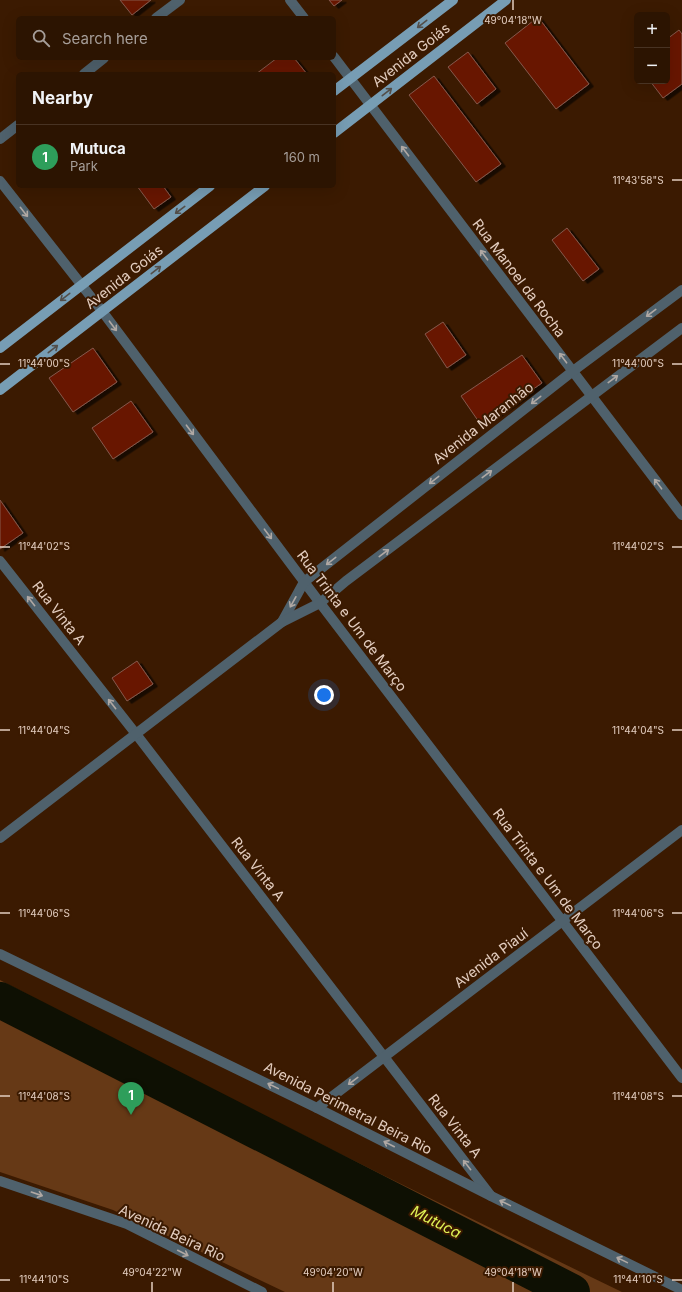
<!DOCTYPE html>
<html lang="en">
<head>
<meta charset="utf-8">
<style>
  body { margin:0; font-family:Inter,sans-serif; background:#382110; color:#f1f3f6 }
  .controls { position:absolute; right:12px; top:12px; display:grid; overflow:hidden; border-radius:6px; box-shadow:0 4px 16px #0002 }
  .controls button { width:36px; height:36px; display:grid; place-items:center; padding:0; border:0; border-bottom:1px solid #483323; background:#2c1401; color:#f1f3f6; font:20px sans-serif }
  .you { position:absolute; left:324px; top:695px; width:14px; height:14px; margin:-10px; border:3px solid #fff; border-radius:50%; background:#1a73e8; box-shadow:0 0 0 6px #1a73e833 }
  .badge { display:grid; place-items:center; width:26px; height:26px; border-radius:50%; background:#7c3aed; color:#fff; font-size:13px; font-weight:700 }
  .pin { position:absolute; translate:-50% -33px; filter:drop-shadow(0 1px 2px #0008) }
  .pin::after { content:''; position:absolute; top:21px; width:14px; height:12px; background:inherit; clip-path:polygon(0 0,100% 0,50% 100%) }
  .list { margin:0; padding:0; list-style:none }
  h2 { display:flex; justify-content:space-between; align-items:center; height:52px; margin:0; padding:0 16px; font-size:17px }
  h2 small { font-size:13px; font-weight:400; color:#a69e99 }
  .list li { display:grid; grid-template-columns:26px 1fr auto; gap:12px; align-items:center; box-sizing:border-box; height:64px; padding:0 16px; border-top:1px solid #483323 }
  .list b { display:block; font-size:15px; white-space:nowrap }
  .list p { margin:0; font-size:13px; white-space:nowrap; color:#a69e99 }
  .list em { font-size:13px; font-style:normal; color:#a69e99 }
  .icon { flex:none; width:22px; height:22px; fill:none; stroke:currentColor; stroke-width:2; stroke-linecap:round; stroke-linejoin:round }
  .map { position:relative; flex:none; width:682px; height:1292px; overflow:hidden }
  .search { position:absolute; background:#2c1401; box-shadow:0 4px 16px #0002; left:16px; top:16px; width:320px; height:44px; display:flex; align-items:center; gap:10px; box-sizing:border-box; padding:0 14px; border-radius:6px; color:#a69e99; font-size:15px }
  .panel { position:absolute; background:#2c1401; box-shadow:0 4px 16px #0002; left:16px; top:72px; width:320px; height:116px; border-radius:6px }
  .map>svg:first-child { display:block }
  .green { fill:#663916 }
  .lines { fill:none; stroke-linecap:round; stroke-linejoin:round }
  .river { stroke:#0e1003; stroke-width:36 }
  .building { fill:#681802; stroke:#85584c; filter:url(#shadow) }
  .minor { stroke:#4f616c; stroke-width:10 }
  .major { stroke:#779db4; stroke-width:10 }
  .oneway { stroke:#534e49 }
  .oneway2 { stroke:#b0a8a3 }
  .ticks { fill:none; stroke:#e4cec0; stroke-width:1.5 }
  .labels { text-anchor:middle; stroke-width:4; stroke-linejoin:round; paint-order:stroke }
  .street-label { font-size:14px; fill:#e4cec0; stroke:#3b1a01 }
  .water-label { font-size:15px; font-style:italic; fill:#e0f155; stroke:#3b1a01 }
  .ticks-label { font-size:10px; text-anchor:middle; fill:#e4cec0; stroke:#3b1a01; stroke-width:4; stroke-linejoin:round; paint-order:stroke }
</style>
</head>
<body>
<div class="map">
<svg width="682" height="1292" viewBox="0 0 682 1292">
  <defs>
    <filter id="shadow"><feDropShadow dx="4.5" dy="2.5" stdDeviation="0" flood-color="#0009"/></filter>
  </defs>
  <rect width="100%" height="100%" fill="#3b1a01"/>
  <path class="green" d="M0,980c206,108 413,211 622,312h-337l-172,-82 -113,-38z"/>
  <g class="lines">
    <path class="river" d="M0,1000l572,292"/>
  </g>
  <g class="building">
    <path d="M120,0h31l-19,15z"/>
    <path d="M329,0h13l-8,6z"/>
    <path d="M538,17l51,67 -33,25 -51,-66z"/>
    <path d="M679,30l3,4v50l-19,14 -13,-17h17v-42z"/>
    <path d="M468,52l28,37 -19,15 -29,-37z"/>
    <path d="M277,58h17l13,16h-51z"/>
    <path d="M434,76l67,88 -25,18 -67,-87z"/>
    <path d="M137,186h26l8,11 -17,12z"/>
    <path d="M567,228l32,41 -16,12 -31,-41z"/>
    <path d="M443,322l23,33 -19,13 -22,-34z"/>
    <path d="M93,348l24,34 -44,30 -24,-34z"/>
    <path d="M522,355l20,28 -61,42 -20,-29z"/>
    <path d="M131,401l22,31 -40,27 -21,-31z"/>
    <path d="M0,500l23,33 -23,16z"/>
    <path d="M137,661l16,23 -26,17 -15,-23z"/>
  </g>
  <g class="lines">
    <g class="minor">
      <path d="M290,0l14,18"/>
      <path d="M156,18l24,-18"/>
      <path d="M334,57l348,458"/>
      <path d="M84,74l20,-16"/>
      <path d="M0,139l18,-14"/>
      <path d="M0,181l102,130 218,292 362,475"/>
      <path d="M0,561l136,173 355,462"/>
      <path d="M282,622l22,-40 269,-211 109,-81"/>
      <path d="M0,838l282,-216 38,-19 26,-22 336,-253"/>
      <path d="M0,954l317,154 174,88 191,94"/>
      <path d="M317,1108l365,-278"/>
      <path d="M0,1181l127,43 135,68"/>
    </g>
    <g class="major">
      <path d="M334,91l119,-91"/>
      <path d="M334,133l172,-133"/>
      <path d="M0,348l210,-162"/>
      <path d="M0,390l265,-204"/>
    </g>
  </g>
  <defs><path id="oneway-shaft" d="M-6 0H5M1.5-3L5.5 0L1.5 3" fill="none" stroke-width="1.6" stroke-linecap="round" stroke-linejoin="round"/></defs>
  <g class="oneway">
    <use href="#oneway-shaft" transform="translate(422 24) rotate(142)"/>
    <use href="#oneway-shaft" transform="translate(387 92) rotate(-38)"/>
    <use href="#oneway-shaft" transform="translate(180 210) rotate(143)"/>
    <use href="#oneway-shaft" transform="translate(156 270) rotate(-38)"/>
    <use href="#oneway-shaft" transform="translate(65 297) rotate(142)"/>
    <use href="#oneway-shaft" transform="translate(53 349) rotate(-38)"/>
  </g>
  <g class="oneway2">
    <use href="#oneway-shaft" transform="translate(405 151) rotate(-127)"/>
    <use href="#oneway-shaft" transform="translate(24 212) rotate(52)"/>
    <use href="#oneway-shaft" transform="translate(484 255) rotate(-127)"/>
    <use href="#oneway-shaft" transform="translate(651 313) rotate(143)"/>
    <use href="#oneway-shaft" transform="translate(113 326) rotate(53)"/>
    <use href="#oneway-shaft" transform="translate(563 358) rotate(-127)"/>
    <use href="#oneway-shaft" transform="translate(613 379) rotate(-37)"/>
    <use href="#oneway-shaft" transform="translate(536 400) rotate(142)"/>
    <use href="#oneway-shaft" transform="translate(190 430) rotate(53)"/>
    <use href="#oneway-shaft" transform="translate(487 474) rotate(-37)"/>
    <use href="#oneway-shaft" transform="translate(434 480) rotate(142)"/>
    <use href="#oneway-shaft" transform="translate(658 484) rotate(-127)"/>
    <use href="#oneway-shaft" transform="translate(268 534) rotate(53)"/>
    <use href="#oneway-shaft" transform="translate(384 553) rotate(-37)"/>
    <use href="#oneway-shaft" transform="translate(331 561) rotate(142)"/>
    <use href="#oneway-shaft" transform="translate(31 601) rotate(-128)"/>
    <use href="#oneway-shaft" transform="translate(293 602) rotate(119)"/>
    <use href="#oneway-shaft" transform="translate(112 704) rotate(-128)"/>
    <use href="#oneway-shaft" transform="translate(353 1081) rotate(143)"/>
    <use href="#oneway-shaft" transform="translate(273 1086) rotate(-154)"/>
    <use href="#oneway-shaft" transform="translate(389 1144) rotate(-153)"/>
    <use href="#oneway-shaft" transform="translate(467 1165) rotate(-128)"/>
    <use href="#oneway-shaft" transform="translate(37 1194) rotate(19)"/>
    <use href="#oneway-shaft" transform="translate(505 1203) rotate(-154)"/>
    <use href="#oneway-shaft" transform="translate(183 1253) rotate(27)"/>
    <use href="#oneway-shaft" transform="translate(622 1260) rotate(-154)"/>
  </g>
  <path class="ticks" d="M513,0v10M672,180h10M0,364h10M672,364h10M0,547h10M672,547h10M0,730h10M672,730h10M0,913h10M672,913h10M0,1096h10M672,1096h10M0,1280h10M672,1280h10M152,1282v10M333,1282v10M513,1282v10"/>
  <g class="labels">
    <g class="street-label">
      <text transform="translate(411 55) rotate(-38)" y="5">Avenida Goiás</text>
      <text transform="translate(124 277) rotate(-38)" y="5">Avenida Goiás</text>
      <text transform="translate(519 278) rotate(53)" y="5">Rua Manoel da Rocha</text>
      <text transform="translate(483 423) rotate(-38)" y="5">Avenida Maranhão</text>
      <text transform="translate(59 613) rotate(52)" y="5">Rua Vinta A</text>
      <text transform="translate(352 621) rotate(53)" y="5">Rua Trinta e Um de Março</text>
      <text transform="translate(258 869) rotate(52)" y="5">Rua Vinta A</text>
      <text transform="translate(548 879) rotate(53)" y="5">Rua Trinta e Um de Março</text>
      <text transform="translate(491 958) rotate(-37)" y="5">Avenida Piauí</text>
      <text transform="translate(348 1108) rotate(27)" y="5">Avenida Perimetral Beira Rio</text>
      <text transform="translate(455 1126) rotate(52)" y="5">Rua Vinta A</text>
      <text transform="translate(172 1233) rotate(25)" y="5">Avenida Beira Rio</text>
    </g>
    <g class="water-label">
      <text transform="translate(436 1222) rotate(27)" y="5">Mutuca</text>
    </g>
  </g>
  <g class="ticks-label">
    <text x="513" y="24">49°04'18"W</text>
    <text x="638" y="184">11°43'58"S</text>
    <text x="44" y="367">11°44'00"S</text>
    <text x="638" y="367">11°44'00"S</text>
    <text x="44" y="550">11°44'02"S</text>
    <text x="638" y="550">11°44'02"S</text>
    <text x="44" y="734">11°44'04"S</text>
    <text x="638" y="734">11°44'04"S</text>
    <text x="44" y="917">11°44'06"S</text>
    <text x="638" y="917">11°44'06"S</text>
    <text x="44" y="1100">11°44'08"S</text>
    <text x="638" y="1100">11°44'08"S</text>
    <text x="152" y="1276">49°04'22"W</text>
    <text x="333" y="1276">49°04'20"W</text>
    <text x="513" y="1276">49°04'18"W</text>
    <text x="44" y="1283">11°44'10"S</text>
    <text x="638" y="1283">11°44'10"S</text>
  </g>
</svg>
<div class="controls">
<button>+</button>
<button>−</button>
</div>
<div class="you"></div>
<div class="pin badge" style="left:131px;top:1115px;background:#2e9e5b">1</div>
<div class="search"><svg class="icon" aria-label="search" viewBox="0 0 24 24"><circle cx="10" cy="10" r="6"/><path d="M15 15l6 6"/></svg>Search here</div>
<section class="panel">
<h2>Nearby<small></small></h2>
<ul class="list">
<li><span class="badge" style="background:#2e9e5b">1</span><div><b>Mutuca</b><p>Park</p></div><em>160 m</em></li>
</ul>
</section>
</div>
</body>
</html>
